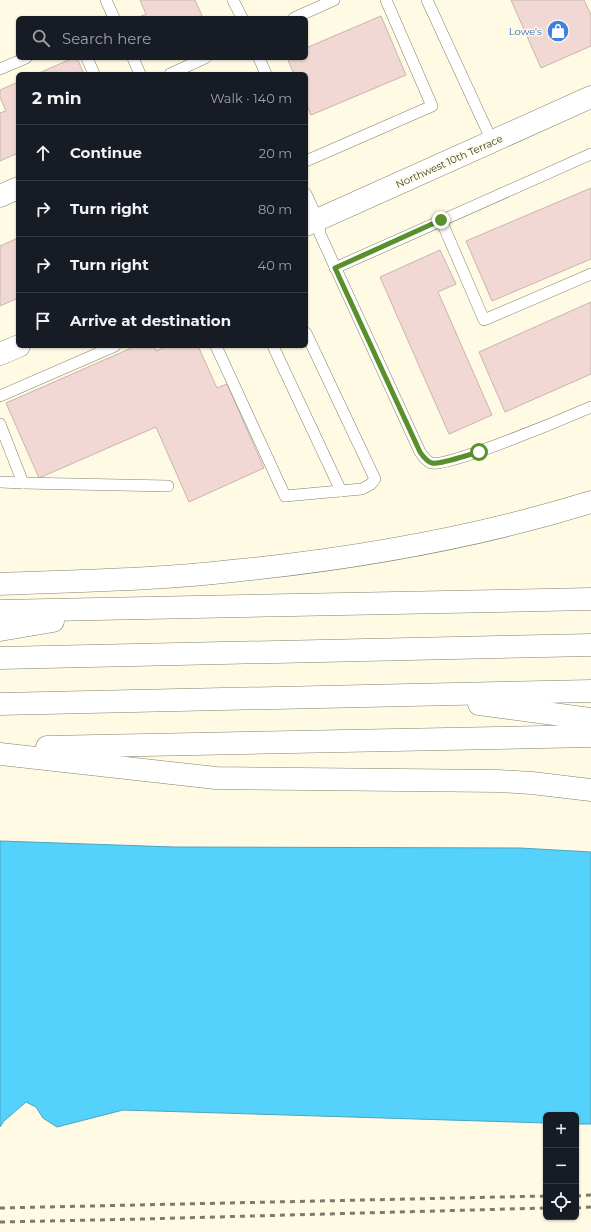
<!DOCTYPE html>
<html lang="en">
<head>
<meta charset="utf-8">
<style>
  body { margin:0; font-family:Montserrat,sans-serif; background:#242831; color:#f1f3f6 }
  .controls { position:absolute; right:12px; bottom:12px; display:grid; overflow:hidden; border-radius:6px; box-shadow:0 1px 3px #0004 }
  .controls button { width:36px; height:36px; display:grid; place-items:center; padding:0; border:0; border-bottom:1px solid #363941; background:#171b24; color:#f1f3f6; font:20px sans-serif }
  .stop { position:absolute; width:12px; height:12px; margin:-9px; border:3px solid #59902b; border-radius:50%; background:#fff }
  .stop.end { background:#59902b; border-color:#fff; box-shadow:0 1px 4px #0008 }
  .list { margin:0; padding:0; list-style:none }
  h2 { display:flex; justify-content:space-between; align-items:center; height:52px; margin:0; padding:0 16px; font-size:17px }
  h2 small { font-size:13px; font-weight:400; color:#9ea1a6 }
  .list li { display:grid; grid-template-columns:26px 1fr auto; gap:12px; align-items:center; box-sizing:border-box; height:56px; padding:0 16px; border-top:1px solid #363941 }
  .list b { display:block; font-size:15px; white-space:nowrap }
  .list em { font-size:13px; font-style:normal; color:#9ea1a6 }
  .icon { flex:none; width:22px; height:22px; fill:none; stroke:currentColor; stroke-width:2; stroke-linecap:round; stroke-linejoin:round }
  .map { position:relative; flex:none; width:591px; height:1232px; overflow:hidden }
  .search { position:absolute; background:#171b24; box-shadow:0 1px 3px #0004; left:16px; top:16px; width:292px; height:44px; display:flex; align-items:center; gap:10px; box-sizing:border-box; padding:0 14px; border-radius:6px; color:#9ea1a6; font-size:15px }
  .panel { position:absolute; background:#171b24; box-shadow:0 1px 3px #0004; left:16px; top:72px; width:292px; height:276px; border-radius:6px }
  .map>svg:first-child { display:block }
  .water { fill:#54d2fc; stroke:#4ca4bf }
  .building { fill:#f1d8d4; stroke:#cbb3af }
  .lines { fill:none; stroke-linecap:round; stroke-linejoin:round }
  .service-casing { stroke:#84816d; stroke-width:12 }
  .minor-casing { stroke:#84816d; stroke-width:23 }
  .motorway-casing { stroke:#84816d; stroke-width:23 }
  .service { stroke:#fff; stroke-width:11 }
  .minor { stroke:#fff; stroke-width:22 }
  .motorway { stroke:#fff; stroke-width:22 }
  .rail { stroke:#7c7a6d; stroke-width:3; stroke-dasharray:5 5; stroke-linecap:butt }
  .route { stroke:#59902b; stroke-width:5 }
  .labels { text-anchor:middle; stroke-width:3; stroke-linejoin:round; paint-order:stroke }
  .shop-label { font-size:10px; fill:#366cbe; stroke:#fefae4; text-anchor:end }
  .street-label { font-size:10px; fill:#3b3a31; stroke:#fefae4 }
</style>
</head>
<body>
<div class="map">
<svg width="591" height="1232" viewBox="0 0 591 1232">
  <rect width="100%" height="100%" fill="#fefae4"/>
  <path class="water" d="M0,841l174,6 346,1 71,4v272h-15v-9h-30v8l-423,-13 -66,17 -14,-9 -7,-11 -10,-5 -22,19 -4,6z"/>
  <g class="building">
    <path d="M140,0h55l8,18h-66l9,-4z"/>
    <path d="M511,0h73l7,15v31l-50,22z"/>
    <path d="M381,16l25,59 -95,40 -5,-12v-29h-12l-7,-16h19v-10z"/>
    <path d="M73,58h4l7,16h-47z"/>
    <path d="M18,82v71l-18,8v-48l6,-2 -6,-14v-7z"/>
    <path d="M591,188v71l-99,42 -26,-60z"/>
    <path d="M18,238v60l-18,8v-60z"/>
    <path d="M440,250l16,34 -18,8 54,123 -43,19 -69,-157z"/>
    <path d="M591,302v72l-86,38 -26,-60z"/>
    <path d="M136,346h18l2,5 12,-5h30l19,42 10,-4 37,84 -75,34 -33,-75 -117,51 -33,-75z"/>
  </g>
  <g class="lines">
    <g class="service-casing">
      <g id="service">
        <path d="M106,0l8,18"/>
        <path d="M233,0l9,18"/>
        <path d="M427,0l65,141"/>
        <path d="M294,18l40,-18"/>
        <path d="M87,58l7,16"/>
        <path d="M133,58l7,16"/>
        <path d="M259,58l7,16"/>
        <path d="M0,69l26,-11"/>
        <path d="M170,74l35,-16"/>
        <path d="M306,161l126,-55 -46,-106"/>
        <path d="M306,194l12,26 2,14 100,218c3,4 6,9 11,11 16,5 137,-46 160,-56"/>
        <path d="M441,220l43,100 107,-46"/>
        <path d="M335,268l256,-114"/>
        <path d="M216,346l69,150 77,-7 9,-5 4,-5 -69,-146"/>
        <path d="M273,346l68,145"/>
        <path d="M0,396l115,-50"/>
        <path d="M0,424l23,59 145,3"/>
        <path d="M0,482l23,1"/>
      </g>
    </g>
    <g class="minor-casing">
      <g id="minor">
        <path d="M0,196l18,-8"/>
        <path d="M306,225l285,-128"/>
        <path d="M0,354l19,-8"/>
      </g>
    </g>
    <g class="motorway-casing">
      <g id="motorway">
        <path d="M0,584c77,-3 155,-4 232,-13 121,-12 243,-33 359,-69"/>
        <path d="M0,611l591,-12"/>
        <path d="M0,630l53,-9"/>
        <path d="M0,658l591,-13"/>
        <path d="M0,704l591,-13"/>
        <path d="M479,704l112,15"/>
        <path d="M47,747l544,-11"/>
        <path d="M0,754l216,24 282,3 34,2 59,7"/>
      </g>
    </g>
    <use href="#service" class="service"/>
    <use href="#minor" class="minor"/>
    <use href="#motorway" class="motorway"/>
    <g class="rail">
      <path d="M576,1196l15,-1"/>
      <path d="M0,1208l546,-12"/>
      <path d="M576,1208l15,-1"/>
      <path d="M0,1222l142,-3 404,-11"/>
    </g>
  </g>
  <g class="lines">
    <path class="route" d="M441,220l-106,48 85,184c3,4 7,10 12,11 8,2 38,-9 47,-11"/>
  </g>
  <defs>
    <g id="shop-disc" transform="scale(1.15)"><circle r="9.5" fill="#3f7fe0" stroke="#fefae4"/><path d="M-5-2.5h2.3a2.7 3.5 0 0 1 5.4 0H5L5.5 6h-11ZM-1.5-2.5h3a1.5 2.3 0 0 0-3 0Z" fill="#fff"/></g>
  </defs>
  <g fill-rule="evenodd">
    <use href="#shop-disc" x="558" y="31"/>
  </g>
  <g class="labels">
    <g class="shop-label">
      <text x="542" y="35">Lowe's</text>
    </g>
    <g class="street-label">
      <text transform="translate(449 161) rotate(-24)" y="4">Northwest 10th Terrace</text>
    </g>
  </g>
</svg>
<div class="controls">
<button>+</button>
<button>−</button>
<button><svg class="icon" aria-label="locate" viewBox="0 0 24 24"><circle cx="12" cy="12" r="6"/><path d="M12 2v4M12 18v4M2 12h4M18 12h4"/></svg></button>
</div>
<div class="stop" style="left:479px;top:452px"></div>
<div class="stop end" style="left:441px;top:220px"></div>
<div class="search"><svg class="icon" aria-label="search" viewBox="0 0 24 24"><circle cx="10" cy="10" r="6"/><path d="M15 15l6 6"/></svg>Search here</div>
<section class="panel">
<h2>2 min<small>Walk · 140 m</small></h2>
<ul class="list">
<li><svg class="icon" aria-label="ahead" viewBox="0 0 24 24"><path d="M12 20V5M6 11l6-6 6 6"/></svg><div><b>Continue</b></div><em>20 m</em></li>
<li><svg class="icon" aria-label="right" viewBox="0 0 24 24"><path d="M7 20v-9h11M14 6l5 5-5 5"/></svg><div><b>Turn right</b></div><em>80 m</em></li>
<li><svg class="icon" aria-label="right" viewBox="0 0 24 24"><path d="M7 20v-9h11M14 6l5 5-5 5"/></svg><div><b>Turn right</b></div><em>40 m</em></li>
<li><svg class="icon" aria-label="arrive" viewBox="0 0 24 24"><path d="M6 21V4h12l-3 4 3 4H6"/></svg><div><b>Arrive at destination</b></div></li>
</ul>
</section>
</div>
</body>
</html>
